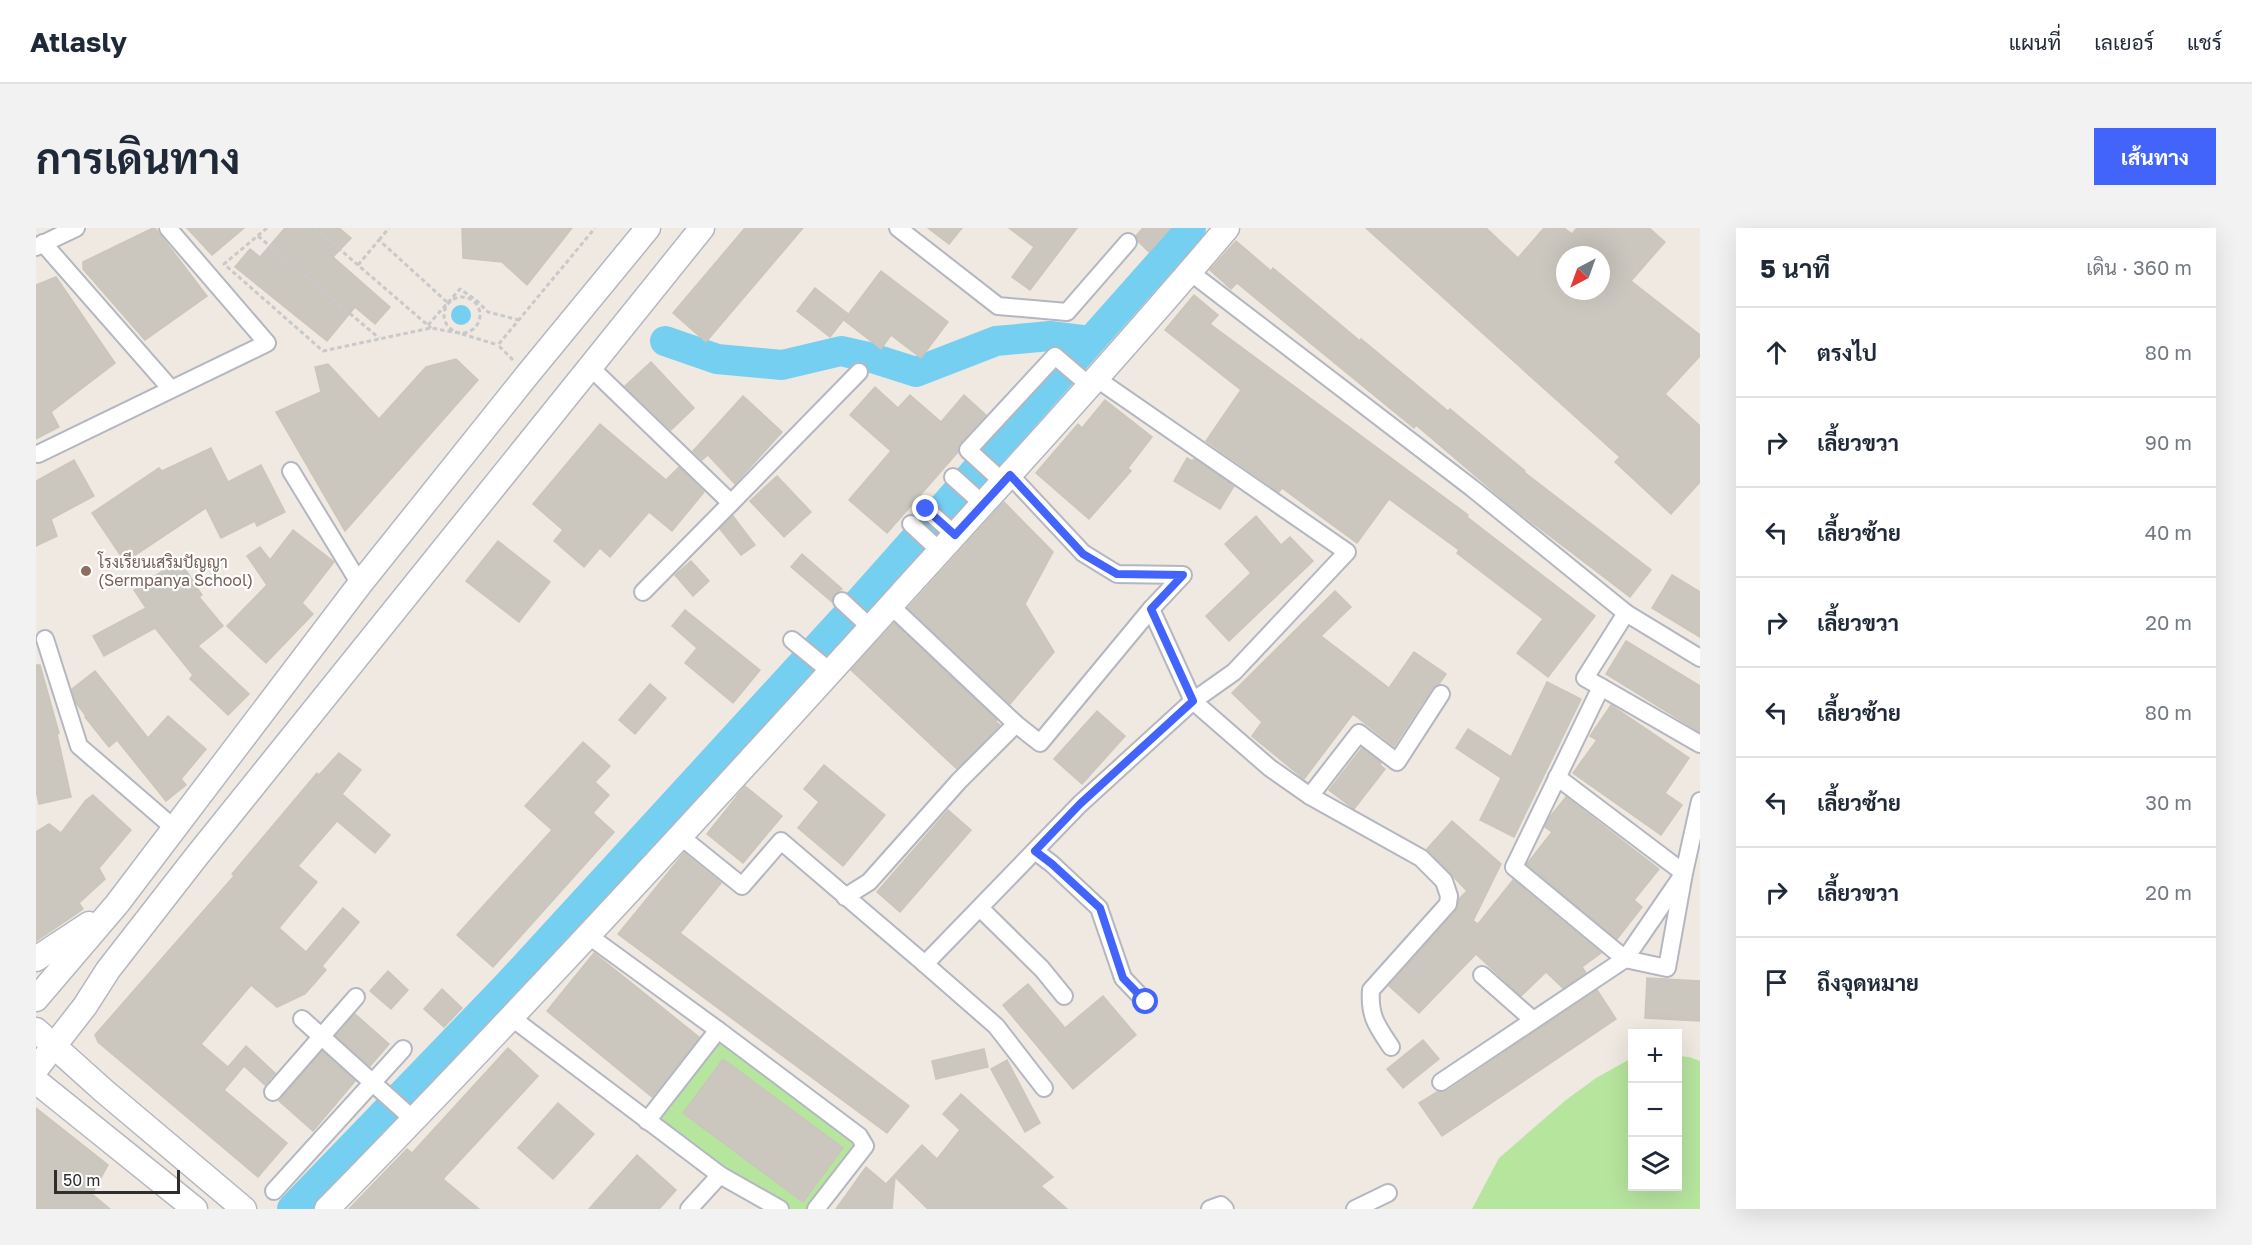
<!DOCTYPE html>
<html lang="th">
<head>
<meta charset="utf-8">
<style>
  body { margin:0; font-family:"Golos Text",Sarabun,sans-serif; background:#f2f2f3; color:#1f2937 }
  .controls { position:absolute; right:18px; bottom:18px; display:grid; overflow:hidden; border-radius:0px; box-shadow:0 6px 24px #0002 }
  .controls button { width:54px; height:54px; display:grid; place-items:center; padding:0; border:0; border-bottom:2px solid #e0e1e3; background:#fff; color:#1f2937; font:30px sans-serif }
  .compass { position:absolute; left:1520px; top:18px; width:54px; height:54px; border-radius:50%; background:#fff; box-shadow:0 6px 24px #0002; rotate:221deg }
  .scale { position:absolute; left:18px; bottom:15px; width:126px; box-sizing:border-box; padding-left:6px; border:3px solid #2e2e2e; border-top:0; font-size:16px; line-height:21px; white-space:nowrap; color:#2e2e2e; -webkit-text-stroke:4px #fff; paint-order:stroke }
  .stop { position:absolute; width:18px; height:18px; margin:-14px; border:4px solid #4264fb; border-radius:50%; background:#fff }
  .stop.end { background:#4264fb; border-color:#fff; box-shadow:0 2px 6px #0008 }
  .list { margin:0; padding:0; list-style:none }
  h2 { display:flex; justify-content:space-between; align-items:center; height:78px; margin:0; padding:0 24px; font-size:26px }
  h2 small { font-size:20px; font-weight:400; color:#747a83 }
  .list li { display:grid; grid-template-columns:39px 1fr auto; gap:18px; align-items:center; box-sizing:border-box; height:90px; padding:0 24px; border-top:2px solid #e0e1e3 }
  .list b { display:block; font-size:22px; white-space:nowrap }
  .list em { font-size:20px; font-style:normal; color:#747a83 }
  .icon { flex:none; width:33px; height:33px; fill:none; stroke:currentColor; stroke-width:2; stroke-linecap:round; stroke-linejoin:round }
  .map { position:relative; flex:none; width:1664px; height:981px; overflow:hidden; border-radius:0px }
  header { display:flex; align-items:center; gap:36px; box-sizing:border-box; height:84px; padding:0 30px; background:#fff; border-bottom:2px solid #e0e1e3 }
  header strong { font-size:28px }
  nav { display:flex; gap:33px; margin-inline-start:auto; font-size:21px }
  .intro { display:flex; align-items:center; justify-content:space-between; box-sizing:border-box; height:144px; padding:0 36px }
  h1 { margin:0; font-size:42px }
  .button { padding:15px 27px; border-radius:0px; background:#4264fb; color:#fff; font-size:21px; font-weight:700 }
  main { display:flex; gap:36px; padding:0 36px }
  aside { flex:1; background:#fff; border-radius:0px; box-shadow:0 6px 24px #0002 }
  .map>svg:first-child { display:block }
  .green { fill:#b6e59e }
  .water { fill:#75cff0 }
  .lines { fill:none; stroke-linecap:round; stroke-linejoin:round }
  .river { stroke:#75cff0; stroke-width:30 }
  .building { fill:#cbc7bf; stroke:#cbc5ba; stroke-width:1.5; fill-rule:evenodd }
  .street-casing { stroke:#b4b7c1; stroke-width:20 }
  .secondary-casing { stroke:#b4b7c1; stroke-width:27 }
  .path { stroke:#c9c9c9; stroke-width:3; stroke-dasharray:4.5 3; stroke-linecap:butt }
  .street { stroke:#fff; stroke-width:16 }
  .secondary { stroke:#fff; stroke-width:24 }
  .route { stroke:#4264fb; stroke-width:8 }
  .education-dot { fill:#8d6e63; stroke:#fff; stroke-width:2 }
  .labels { text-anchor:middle; stroke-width:4.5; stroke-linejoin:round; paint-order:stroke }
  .education-label { font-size:16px; fill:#785e54; stroke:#fff; text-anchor:start }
</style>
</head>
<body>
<header>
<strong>Atlasly</strong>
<nav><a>แผนที่</a><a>เลเยอร์</a><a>แชร์</a></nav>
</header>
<div class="intro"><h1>การเดินทาง</h1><a class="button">เส้นทาง</a></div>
<main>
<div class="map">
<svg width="1664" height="981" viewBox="0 0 1664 981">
  <rect width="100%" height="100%" fill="#efe9e1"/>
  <g class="green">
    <path d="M682,802l147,116 -49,63h-36l-133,-88z"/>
    <path d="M1642,828l11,1 11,4v148h-228l27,-51 67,-58 30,-22 36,-20v128h46z"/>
  </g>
  <circle class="water" cx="425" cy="87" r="10"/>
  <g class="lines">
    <g class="river">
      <path d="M629,113l52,18 65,6 59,-14 31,7 44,14 80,-31 54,-5 40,5"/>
      <path d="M256,981l214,-222 355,-387 330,-372"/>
    </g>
  </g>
  <g class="building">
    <path d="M117,0h2l52,68 -62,44 -62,-71v-7z"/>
    <path d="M151,0h57l-32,27z"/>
    <path d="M249,0h54l12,10 -18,19 57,50 -15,17 -20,-17 -28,34 -92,-74 15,-18 10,8z"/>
    <path d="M426,0h110l-45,57 -25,-23 -39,-4z"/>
    <path d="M709,0h58l-97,114 -33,-29z"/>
    <path d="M892,0h34l-13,16z"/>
    <path d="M973,0h68l-47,62 -18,-13 22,-30z"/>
    <path d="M1107,0h27l-21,24 -11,-11 -2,-5z"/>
    <path d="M1330,0h120l32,30 26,-30h20l8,6 5,-6h72l16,14 -34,39 69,54v21l-35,38 35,32v56l-29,32 -56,-52 5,-5zM1529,27h36v36h-36z"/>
    <path d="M1200,13l35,30 2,-3 87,73 1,-2 87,72 2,-2 75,62 -1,1 127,98 -21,27 -118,-90 -96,-82 -2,3 -177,-145 -6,6 -21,-19z"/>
    <path d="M845,43l67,51 -27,36 -30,-23 -10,14 -37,-29z"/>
    <path d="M20,49l59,86 -64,49 8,15 -23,12v-154z"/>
    <path d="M779,60l33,26 -18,23 -33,-26z"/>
    <path d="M1158,67l24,20 -8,9 258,191 -1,2 128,99 -47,61 -31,-24 26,-34 -86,-66 2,-3 -70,-51 -32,44 -75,-55 -3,4 -73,-51 35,-51 -76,-60z"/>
    <path d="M420,131l22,21 -133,151 -69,-119 45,-20 -6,-25 13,-3 51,55 47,-52z"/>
    <path d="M615,134l43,46 -23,22 -46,-44z"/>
    <path d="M839,159l23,21 12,-13 31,27 23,-27 22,20 -26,28 -2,9 -71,81 -38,-33 42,-49 -41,-36z"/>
    <path d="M707,168l39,36 -47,52 -27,-29 -6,5 -9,-9z"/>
    <path d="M1069,172l47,37 -24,31 3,3 -42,48 -53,-46 42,-49 4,4z"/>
    <path d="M564,196l66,56 13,-13 25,25 -32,39 -23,-19 -39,45 -10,-9 -16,19 -30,-26 9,-11 -30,-26z"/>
    <path d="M175,220l17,34 33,-17 24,47 -28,14 -2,-5 -34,17 -15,-30 -81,54 -33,-49 67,-45 3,3z"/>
    <path d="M1151,230l5,3 2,-2 40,27 -14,23 -46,-28z"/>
    <path d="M38,232l20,36 -43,23 6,17 -21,10v-65z"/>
    <path d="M741,248l34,36 -27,25 -34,-36z"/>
    <path d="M968,274l49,50 -28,52 29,48 -44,52 -102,-96z"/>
    <path d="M697,288l22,29 -14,10 -21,-26z"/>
    <path d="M1220,288l25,29 9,-8 23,24 -84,80 -23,-25 45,-43 -26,-29z"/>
    <path d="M257,302l41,32 -32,41 11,11 -47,49 -39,-37 40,-41 -20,-29 13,-9 10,13z"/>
    <path d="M462,313l52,41 -31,40 -53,-41z"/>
    <path d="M766,326l40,35 -8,5 -2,8 -41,-35z"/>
    <path d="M143,332l23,35 -3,2 24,29 -25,20 51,48 -21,21 -38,-36 3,-4 -38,-47 -51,28 -11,-20 53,-28 -12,-18z"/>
    <path d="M655,333l18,20 -16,15 -18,-21z"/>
    <path d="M1636,347l28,17v45l-48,-29z"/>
    <path d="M1299,363l16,16 -30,29 68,52 25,-36 32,22 -7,10 -7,4 -38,58 -41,-32 -49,65 -52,-43 10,-14 -30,-29z"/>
    <path d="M649,382l75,60 -27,33 -48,-40 12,-15 -25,-22z"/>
    <path d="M858,395l103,97 -2,1 5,4 -43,44 -106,-99z"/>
    <path d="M1590,413l74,45v46l-94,-58z"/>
    <path d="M0,437h4l19,68 -2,1 14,63 -32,7 -3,-13z"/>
    <path d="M59,443l53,67 20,-22 38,33 -25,30 5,6 -20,16 -49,-61 -8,7 -24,-30 1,-1 -10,-13 -4,-14z"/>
    <path d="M1511,454l34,17 -67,138 -34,-17 21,-42 -45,-30 12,-19 43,28z"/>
    <path d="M614,456l16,14 -31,36 -16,-14z"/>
    <path d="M1575,477l78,53 -24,35 17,12 -21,30 -88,-62 24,-33 -7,-4z"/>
    <path d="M1061,483l28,25 -43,48 -28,-25z"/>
    <path d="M547,514l27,24 -15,16 14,13 -16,18 21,19 -121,135 -36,-32 95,-105 -27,-24z"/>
    <path d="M1326,520l19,15 -1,2 5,4 -31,40 -25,-19z"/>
    <path d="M303,525l22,17 -19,24 48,41 -15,18 -38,-32 -39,45 19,16 -38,46 27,24 37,-44 16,14 -37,44 4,4 -21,24 -28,13 -26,-22 -50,59 27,23 18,-21 29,27 -10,12 -21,-19 -20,24 63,53 -29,34 -160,-135 -3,-7 139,-159 -2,-2 85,-101 2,2z"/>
    <path d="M788,537l61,50 -42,51 -45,-38 21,-26 -15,-13z"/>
    <path d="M709,558l37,30 -39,47 -36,-29z"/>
    <path d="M57,567l38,35 -32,38 6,11 -26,24 4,6 -47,32v-109l13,-8 12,9 25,-33z"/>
    <path d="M1530,569l93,72 -25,31 8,7 -25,32 -90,-75 25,-32 -7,-5 4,-9z"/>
    <path d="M912,582l23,20 -71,82 -23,-20z"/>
    <path d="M1416,593l49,43 -28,57 5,3 35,-44 88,73 -19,14 4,6 -23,15 -17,-16 -25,24 -45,-42 -57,59 -30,-27 67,-75 3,-12 8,-8 -40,-42z"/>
    <path d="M648,625l37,30 -41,50 229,173 -22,27 -269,-199z"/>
    <path d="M558,725l105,84 -47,60 -105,-86z"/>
    <path d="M352,743l20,19 -17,19 -21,-18z"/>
    <path d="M1611,750l53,3v40l-55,-3z"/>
    <path d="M992,756l37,44 38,-32 33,39 -63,54 -70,-84z"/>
    <path d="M406,761l20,19 -18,19 -20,-18z"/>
    <path d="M1561,762l19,29 -174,117 -23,-33 18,-11 10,-1z"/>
    <path d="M319,786l34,30 -19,22 -34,-30z"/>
    <path d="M1387,812l16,19 -36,29 -16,-19z"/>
    <path d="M472,820l30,28 -95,103 36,30h-130l58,-60 5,4z"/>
    <path d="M948,821l4,18 -52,12 -4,-18z"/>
    <path d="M286,823l33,30 -42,50 -34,-30z"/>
    <path d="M687,831l120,89 -40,54 -120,-89z"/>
    <path d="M971,832l33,63 -15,9 -34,-63z"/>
    <path d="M925,866l92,83 -12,9 26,23h-139l-33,-32 -3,32h-56l30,-42 20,17 36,-39 15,14 23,-29 -17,-16z"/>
    <path d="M522,875l36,31 -41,45 -35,-31z"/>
    <path d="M0,880l72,57 -16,29 18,15h-74z"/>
    <path d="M601,927l39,35 -17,19h-70z"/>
  </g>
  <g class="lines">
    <g class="street-casing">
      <g id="street">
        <path d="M862,0l100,78 69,6 61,-70"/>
        <path d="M7,15l128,146"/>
        <path d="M0,19l40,-19"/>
        <path d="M1154,44l282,216 154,125 74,45"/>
        <path d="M554,139l141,136 128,-131"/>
        <path d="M2,226l229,-111 -99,-115"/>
        <path d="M255,243l69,113"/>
        <path d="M974,247l73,78 34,21 66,1 -32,34"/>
        <path d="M917,249l30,27"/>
        <path d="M967,254l-35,-32 87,-94 35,30"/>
        <path d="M890,281l29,26"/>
        <path d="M875,296l29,27"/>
        <path d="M607,364l88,-89"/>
        <path d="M806,373l29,27"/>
        <path d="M9,411l34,107 95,82"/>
        <path d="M756,412l39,32"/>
        <path d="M1565,459l99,57"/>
        <path d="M980,496l24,19 111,-134 42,92 41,-29 113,-120 -250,-173"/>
        <path d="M1521,549l127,96 -17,95 -42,-9 59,-86 16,-72"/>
        <path d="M1274,568l49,-63 38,29 44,-68"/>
        <path d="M644,608l62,50 39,-45 144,123 155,-160 113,-103 77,67 40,28 111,62 23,23 5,15 -1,8 -77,86c-2,26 6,36 20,57"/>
        <path d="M999,623l17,13 47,44 24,70 23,24"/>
        <path d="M809,669l24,-15 90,-101 57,-57 -125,-118"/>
        <path d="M944,680l62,61 22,27"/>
        <path d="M553,708l129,94 141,106 6,10 -49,63"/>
        <path d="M889,736l71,62 48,62"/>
        <path d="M1446,747l51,45"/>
        <path d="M476,790l208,157 60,34"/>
        <path d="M266,791l112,101"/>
        <path d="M1405,854l184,-123 -111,-92 87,-180 -16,-9 41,-65"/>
        <path d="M237,864l83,-95"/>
        <path d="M611,893l71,-91"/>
        <path d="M238,963l129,-142"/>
        <path d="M653,981l31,-34"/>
        <path d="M1174,981l11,-4 4,4"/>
        <path d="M1319,981l33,-16"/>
      </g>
    </g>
    <g class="secondary-casing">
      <g id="secondary">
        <path d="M0,731l53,-35"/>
        <path d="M0,771l81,-95 243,-320 168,-210 120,-146"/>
        <path d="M0,802l68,61 140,118"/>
        <path d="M0,841l49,-63 23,-36 88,-113 506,-629"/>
        <path d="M0,853l159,128"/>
        <path d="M291,981c197,-201 387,-408 575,-616 110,-121 220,-241 325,-365"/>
      </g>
    </g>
    <g class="path">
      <path d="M231,0l-43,36 99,87 108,-23 28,5 39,12"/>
      <path d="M279,0l116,100"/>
      <path d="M222,8l121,102"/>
      <path d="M343,12l10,-12"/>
      <path d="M322,37l21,-25 69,63"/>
      <circle cx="426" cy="87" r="18"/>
      <path d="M392,97l32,-36 16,11 12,12 31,8"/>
      <path d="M477,132l-15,-15 97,-117"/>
    </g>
    <use href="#street" class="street"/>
    <use href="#secondary" class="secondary"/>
  </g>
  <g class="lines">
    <path class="route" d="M890,281l29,26 55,-60 73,79 34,20 66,1 -32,34 42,92 -113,103 -45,47 17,13 48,44 23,70 23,24"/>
  </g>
  <circle class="education-dot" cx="50" cy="343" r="6"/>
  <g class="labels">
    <g class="education-label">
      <text x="62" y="340">โรงเรียนเสริมปัญญา<tspan x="62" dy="18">(Sermpanya School)</tspan></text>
    </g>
  </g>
</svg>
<div class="controls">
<button>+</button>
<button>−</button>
<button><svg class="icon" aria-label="layers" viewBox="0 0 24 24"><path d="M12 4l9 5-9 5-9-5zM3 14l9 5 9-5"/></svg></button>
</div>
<svg class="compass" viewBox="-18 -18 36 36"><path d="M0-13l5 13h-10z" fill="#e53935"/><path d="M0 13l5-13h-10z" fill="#747a83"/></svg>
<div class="scale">50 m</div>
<div class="stop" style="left:1110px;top:774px"></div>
<div class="stop end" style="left:890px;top:281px"></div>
</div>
<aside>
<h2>5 นาที<small>เดิน · 360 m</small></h2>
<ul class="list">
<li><svg class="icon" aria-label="ahead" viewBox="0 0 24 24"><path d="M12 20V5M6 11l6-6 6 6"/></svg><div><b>ตรงไป</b></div><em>80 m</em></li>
<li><svg class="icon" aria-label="right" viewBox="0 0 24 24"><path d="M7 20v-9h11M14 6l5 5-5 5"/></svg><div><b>เลี้ยวขวา</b></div><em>90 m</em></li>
<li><svg class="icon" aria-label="left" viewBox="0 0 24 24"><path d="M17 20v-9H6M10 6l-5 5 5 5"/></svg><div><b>เลี้ยวซ้าย</b></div><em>40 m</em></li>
<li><svg class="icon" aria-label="right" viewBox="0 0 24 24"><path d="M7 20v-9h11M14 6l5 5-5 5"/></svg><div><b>เลี้ยวขวา</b></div><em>20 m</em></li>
<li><svg class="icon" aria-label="left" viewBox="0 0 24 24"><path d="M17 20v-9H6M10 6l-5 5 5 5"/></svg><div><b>เลี้ยวซ้าย</b></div><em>80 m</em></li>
<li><svg class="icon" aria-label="left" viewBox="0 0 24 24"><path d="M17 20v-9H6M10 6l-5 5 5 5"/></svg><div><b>เลี้ยวซ้าย</b></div><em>30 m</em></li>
<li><svg class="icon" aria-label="right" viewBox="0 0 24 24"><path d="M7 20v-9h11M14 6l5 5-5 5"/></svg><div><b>เลี้ยวขวา</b></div><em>20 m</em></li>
<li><svg class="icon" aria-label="arrive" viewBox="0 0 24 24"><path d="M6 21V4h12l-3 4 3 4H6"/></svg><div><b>ถึงจุดหมาย</b></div></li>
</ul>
</aside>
</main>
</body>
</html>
